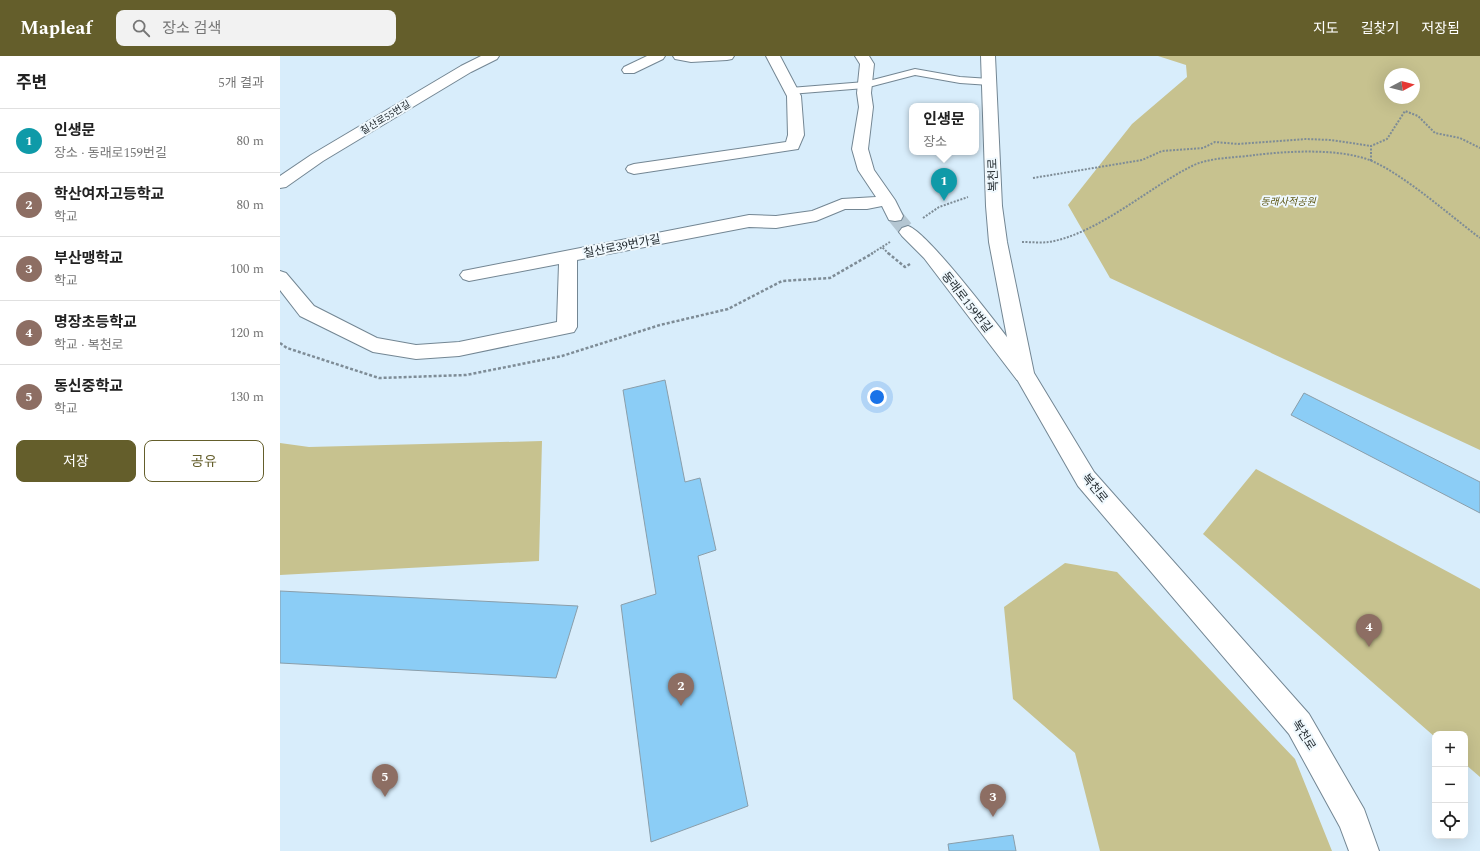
<!DOCTYPE html>
<html lang="ko">
<head>
<meta charset="utf-8">
<style>
  body { margin:0; font-family:Spectral,"Noto Sans KR",serif; background:#f2f2f2; color:#222 }
  .controls { position:absolute; right:12px; bottom:12px; display:grid; overflow:hidden; border-radius:8px; box-shadow:0 4px 16px #0002 }
  .controls button { width:36px; height:36px; display:grid; place-items:center; padding:0; border:0; border-bottom:1px solid #e0e0e0; background:#fff; color:#222; font:20px sans-serif }
  .compass { position:absolute; left:1104px; top:12px; width:36px; height:36px; border-radius:50%; background:#fff; box-shadow:0 4px 16px #0002; rotate:83deg }
  .you { position:absolute; left:597px; top:341px; width:14px; height:14px; margin:-10px; border:3px solid #fff; border-radius:50%; background:#1a73e8; box-shadow:0 0 0 6px #1a73e833 }
  .badge { display:grid; place-items:center; width:26px; height:26px; border-radius:50%; background:#645e2b; color:#fff; font-size:13px; font-weight:700 }
  .pin { position:absolute; translate:-50% -33px; filter:drop-shadow(0 1px 2px #0008) }
  .pin::after { content:''; position:absolute; top:21px; width:14px; height:12px; background:inherit; clip-path:polygon(0 0,100% 0,50% 100%) }
  .popup { position:absolute; left:629px; top:47px; width:70px; height:52px; box-sizing:border-box; display:grid; place-content:center; border-radius:8px; background:#fff; filter:drop-shadow(0 1px 3px #0005); font-size:13px; white-space:nowrap; color:#767676 }
  .popup b { font-size:15px; color:#222 }
  .popup::after { content:''; position:absolute; left:50%; top:100%; margin-left:-8px; border:8px solid transparent; border-top-color:#fff }
  .list { margin:0; padding:0; list-style:none }
  h2 { display:flex; justify-content:space-between; align-items:center; height:52px; margin:0; padding:0 16px; font-size:17px }
  h2 small { font-size:13px; font-weight:400; color:#767676 }
  .list li { display:grid; grid-template-columns:26px 1fr auto; gap:12px; align-items:center; box-sizing:border-box; height:64px; padding:0 16px; border-top:1px solid #e0e0e0 }
  .list b { display:block; font-size:15px; white-space:nowrap }
  .list p { margin:0; font-size:13px; white-space:nowrap; color:#767676 }
  .list em { font-size:13px; font-style:normal; color:#767676 }
  .actions { display:flex; gap:8px; padding:12px 16px }
  .actions a { flex:1; padding:9px 0; border:1px solid #645e2b; border-radius:8px; text-align:center; font-size:14px; color:#645e2b }
  .actions .main { background:#645e2b; color:#fff }
  .icon { flex:none; width:22px; height:22px; fill:none; stroke:currentColor; stroke-width:2; stroke-linecap:round; stroke-linejoin:round }
  .map { position:relative; flex:none; width:1200px; height:795px; overflow:hidden }
  header { display:flex; align-items:center; gap:24px; box-sizing:border-box; height:56px; padding:0 20px; background:#645e2b; color:#fff }
  header strong { font-size:19px }
  nav { display:flex; gap:22px; margin-inline-start:auto; font-size:14px }
  .search { width:280px; height:36px; background:#f2f2f2; display:flex; align-items:center; gap:10px; box-sizing:border-box; padding:0 14px; border-radius:8px; color:#767676; font-size:15px }
  main { display:flex }
  aside { flex:1; background:#fff }
  .map>svg:first-child { display:block }
  .green { fill:#c7c28f; fill-rule:evenodd }
  .building { fill:#8bcdf6; stroke:#8a9eaa }
  .lines { fill:none; stroke-linecap:round; stroke-linejoin:round }
  .minor-tunnel { stroke:#b4c6d2; stroke-width:16; stroke-dasharray:16 8; stroke-linecap:butt }
  .service-casing { stroke:#738693; stroke-width:2 }
  .minor-casing { stroke:#738693; stroke-width:2 }
  .tertiary-casing { stroke:#738693; stroke-width:2 }
  .path-far1 { stroke:#7e8c96; stroke-width:2; stroke-dasharray:2 1.5; stroke-linecap:butt }
  .path { stroke:#7e8c96; stroke-width:2.5; stroke-dasharray:3 2; stroke-linecap:butt }
  .service { fill:#fff; fill-rule:evenodd }
  .minor { fill:#fff; fill-rule:evenodd }
  .tertiary { fill:#fff; fill-rule:evenodd }
  .labels { text-anchor:middle; stroke-width:4; stroke-linejoin:round; paint-order:stroke }
  .far-street-label { font-size:10px; fill:#232b30; stroke:#eff8fd }
  .far-park-label { font-size:10px; font-style:italic; fill:#5a5310; stroke:#eff8fd }
  .street-label { font-size:12px; fill:#232b30; stroke:#eff8fd }
</style>
</head>
<body>
<header>
<strong>Mapleaf</strong>
<div class="search"><svg class="icon" aria-label="search" viewBox="0 0 24 24"><circle cx="10" cy="10" r="6"/><path d="M15 15l6 6"/></svg>장소 검색</div>
<nav><a>지도</a><a>길찾기</a><a>저장됨</a></nav>
</header>
<main>
<aside>
<h2>주변<small>5개 결과</small></h2>
<ul class="list">
<li><span class="badge" style="background:#0f9aa8">1</span><div><b>인생문</b><p>장소 · 동래로159번길</p></div><em>80 m</em></li>
<li><span class="badge" style="background:#8d6e63">2</span><div><b>학산여자고등학교</b><p>학교</p></div><em>80 m</em></li>
<li><span class="badge" style="background:#8d6e63">3</span><div><b>부산맹학교</b><p>학교</p></div><em>100 m</em></li>
<li><span class="badge" style="background:#8d6e63">4</span><div><b>명장초등학교</b><p>학교 · 복천로</p></div><em>120 m</em></li>
<li><span class="badge" style="background:#8d6e63">5</span><div><b>동신중학교</b><p>학교</p></div><em>130 m</em></li>
</ul>
<div class="actions"><a class="main">저장</a><a>공유</a></div>
</aside>
<div class="map">
<svg width="1200" height="795" viewBox="0 0 1200 795">
  <rect width="100%" height="100%" fill="#d8edfb"/>
  <g class="green">
    <path d="M878,0h322v394l-370,-172 -42,-73 64,-81 55,-47 -1,-12zM1110,18h24v24h-24z"/>
    <path d="M262,385l-3,120 -259,14v-132l29,4z"/>
    <path d="M976,413l224,120v188l-15,-13v-30h-30v3l-232,-203z"/>
    <path d="M785,507l52,9 178,187 37,92h-232l-25,-98 -62,-54 -9,-92z"/>
  </g>
  <g class="building">
    <path d="M385,324l20,102 15,-4 16,72 -18,6 50,250 -97,36 -30,-237 35,-11 -33,-204z"/>
    <path d="M1024,337l176,89v31l-189,-98z"/>
    <path d="M0,535l298,15 -22,72 -276,-15z"/>
    <path d="M733,779l3,16h-67l-1,-7z"/>
  </g>
  <g class="lines">
    <path class="minor-tunnel" d="M615,160l13,16"/>
    <g class="service-casing">
      <path id="service" d="M635,13l45,8 30,2 5,3 -5,3 -30,-2 -45,-8 -50,13 -75,6 -5,-3 5,-3 75,-6z"/>
    </g>
    <g class="minor-casing">
      <g id="minor">
        <path d="M201,0h18l-2,3 -26,13 -148,89 -37,26 -6,1v-12l31,-21 150,-89z"/>
        <path d="M367,0h18l-2,3 -29,14h-10l-2,-3 2,-3z"/>
        <path d="M393,0h61l-2,3 -5,1 -36,2 -16,-3z"/>
        <path d="M486,0h14l21,40 3,39 -6,14 -164,25 -6,-2 -2,-3 2,-3 6,-2 152,-22 2,-7 -1,-39z"/>
        <path d="M575,0h14l5,8 -3,29 2,14 -5,42 6,21 21,30 8,16 -2,4 -6,1 -6,-1 -7,-14 -15,3h-22l-29,12 -40,7 -27,-1 -172,33v67l-3,5 -115,24 -43,3 -43,-7 -73,-36 -20,-26v-19l6,2 28,33 63,32 39,7 43,-3 98,-20 2,-58 -90,17 -6,-2 -3,-4 3,-4 286,-56 27,1 36,-5 30,-12 34,-2 -18,-27 -6,-21 7,-42 -2,-14 3,-29z"/>
        <path d="M628,170c21,6 104,118 123,142l3,6 -3,6 -7,2 -7,-2 -93,-122 -22,-22 -3,-4 3,-4z"/>
      </g>
    </g>
    <g class="tertiary-casing">
      <path id="tertiary" d="M701,0h14l7,150 5,36 27,131 60,99 215,242 55,95 15,42h-30l-9,-24 -51,-93 -211,-248 -64,-112 -25,-132 -3,-36z"/>
    </g>
    <g class="path-far1">
      <path d="M1091,105v-15l16,-7 18,-28 13,5 17,17 25,5 20,10"/>
      <path d="M753,122l109,-18 20,-9 41,-3 12,-6 23,2 68,-5 25,1 40,6"/>
      <path d="M643,162l16,-11 29,-10"/>
      <path d="M742,186c9,0 19,1 27,0 48,-8 98,-53 141,-75 18,-10 45,-9 65,-12 34,-4 85,-7 117,6 35,16 76,53 108,77"/>
      <path d="M591,198l11,-7"/>
      <path d="M609,198l-7,-7 8,-5"/>
    </g>
    <g class="path">
      <path d="M608,197l17,14 5,-3"/>
      <path d="M0,287l7,5 92,30 87,-3 96,-19 98,-31 68,-16 54,-28 48,-3 43,-25"/>
    </g>
    <use href="#service" class="service"/>
    <use href="#minor" class="minor"/>
    <use href="#tertiary" class="tertiary"/>
  </g>
  <g class="labels">
    <g class="far-street-label">
      <text transform="translate(105 61) rotate(-31)" y="4">칠산로55번길</text>
    </g>
    <g class="far-park-label">
      <text x="1008" y="149">동래사적공원</text>
    </g>
    <g class="street-label">
      <text transform="translate(713 119) rotate(-92)" y="4">복천로</text>
      <text transform="translate(342 190) rotate(-11)" y="4">칠산로39번가길</text>
      <text transform="translate(687 246) rotate(52)" y="4">동래로159번길</text>
      <text transform="translate(815 432) rotate(51)" y="4">복천로</text>
      <text transform="translate(1024 679) rotate(58)" y="4">복천로</text>
    </g>
  </g>
</svg>
<div class="controls">
<button>+</button>
<button>−</button>
<button><svg class="icon" aria-label="locate" viewBox="0 0 24 24"><circle cx="12" cy="12" r="6"/><path d="M12 2v4M12 18v4M2 12h4M18 12h4"/></svg></button>
</div>
<svg class="compass" viewBox="-18 -18 36 36"><path d="M0-13l5 13h-10z" fill="#e53935"/><path d="M0 13l5-13h-10z" fill="#767676"/></svg>
<div class="you"></div>
<div class="pin badge" style="left:664px;top:145px;background:#0f9aa8">1</div>
<div class="popup"><b>인생문</b>장소</div>
<div class="pin badge" style="left:401px;top:650px;background:#8d6e63">2</div>
<div class="pin badge" style="left:713px;top:761px;background:#8d6e63">3</div>
<div class="pin badge" style="left:1089px;top:591px;background:#8d6e63">4</div>
<div class="pin badge" style="left:105px;top:741px;background:#8d6e63">5</div>
</div>
</main>
</body>
</html>
